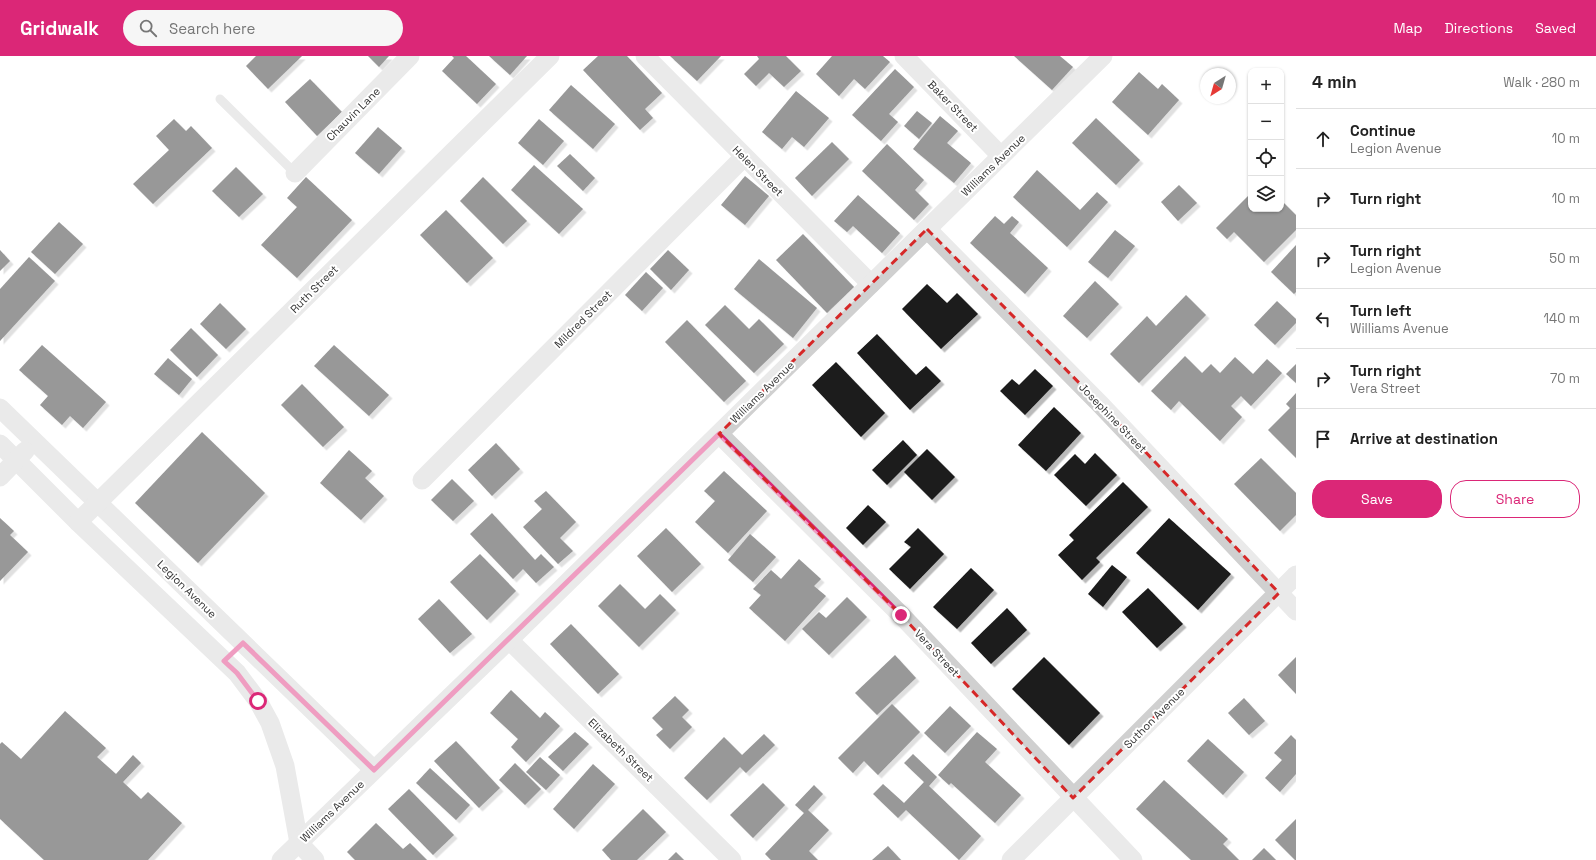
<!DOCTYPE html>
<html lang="en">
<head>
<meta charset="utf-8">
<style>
  body { margin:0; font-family:"Space Grotesk",sans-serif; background:#f6f6f6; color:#222 }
  .controls { position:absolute; right:12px; top:12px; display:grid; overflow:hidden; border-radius:8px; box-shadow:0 1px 3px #0004 }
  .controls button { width:36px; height:36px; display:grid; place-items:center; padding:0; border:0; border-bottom:1px solid #e0e0e0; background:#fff; color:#222; font:20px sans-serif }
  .compass { position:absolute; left:1200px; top:12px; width:36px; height:36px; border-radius:50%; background:#fff; box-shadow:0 1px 3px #0004; rotate:217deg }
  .stop { position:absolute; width:12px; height:12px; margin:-9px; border:3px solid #db2777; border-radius:50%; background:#fff }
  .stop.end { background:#db2777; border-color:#fff; box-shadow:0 1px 4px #0008 }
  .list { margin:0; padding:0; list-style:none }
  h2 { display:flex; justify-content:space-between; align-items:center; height:52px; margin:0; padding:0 16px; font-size:17px }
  h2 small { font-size:13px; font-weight:400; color:#767676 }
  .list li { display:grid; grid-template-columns:26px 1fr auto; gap:12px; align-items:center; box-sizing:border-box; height:60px; padding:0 16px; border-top:1px solid #e0e0e0 }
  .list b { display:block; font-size:15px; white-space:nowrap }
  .list p { margin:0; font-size:13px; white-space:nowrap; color:#767676 }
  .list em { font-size:13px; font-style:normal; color:#767676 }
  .actions { display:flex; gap:8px; padding:12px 16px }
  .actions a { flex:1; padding:9px 0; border:1px solid #db2777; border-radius:16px; text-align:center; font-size:14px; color:#db2777 }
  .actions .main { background:#db2777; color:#fff }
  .icon { flex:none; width:22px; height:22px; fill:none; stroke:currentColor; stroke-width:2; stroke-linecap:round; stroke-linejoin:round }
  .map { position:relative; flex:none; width:1296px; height:804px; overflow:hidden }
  header { display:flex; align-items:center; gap:24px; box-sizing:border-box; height:56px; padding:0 20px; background:#db2777; color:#fff }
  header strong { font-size:19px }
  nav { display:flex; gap:22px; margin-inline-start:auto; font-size:14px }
  .search { width:280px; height:36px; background:#f6f6f6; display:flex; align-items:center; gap:10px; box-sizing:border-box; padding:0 14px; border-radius:22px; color:#767676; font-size:15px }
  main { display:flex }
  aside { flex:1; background:#fff }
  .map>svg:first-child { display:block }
  .building { fill:#1a1a1a; filter:url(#shadow) }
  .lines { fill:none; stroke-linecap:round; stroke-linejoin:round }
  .lane { stroke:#d0d0d0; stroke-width:9 }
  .street { stroke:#d0d0d0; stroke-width:19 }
  .route { stroke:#db2777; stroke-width:5 }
  .marked { fill:none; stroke:#d62828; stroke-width:3; stroke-dasharray:8 5; stroke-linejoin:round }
  .labels { text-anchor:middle; stroke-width:4; stroke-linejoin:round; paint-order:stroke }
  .street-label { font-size:11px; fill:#333; stroke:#fff }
</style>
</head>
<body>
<header>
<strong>Gridwalk</strong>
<div class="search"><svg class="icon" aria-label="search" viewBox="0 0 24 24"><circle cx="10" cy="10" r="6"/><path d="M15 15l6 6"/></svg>Search here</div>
<nav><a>Map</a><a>Directions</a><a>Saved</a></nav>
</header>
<main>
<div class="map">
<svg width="1296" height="804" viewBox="0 0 1296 804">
  <defs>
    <filter id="shadow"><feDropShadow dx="3.5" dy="3.5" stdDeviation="0" flood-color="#0004"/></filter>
  </defs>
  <rect width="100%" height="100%" fill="#fff"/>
  <g class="building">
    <path d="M256,0h46l-34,33 -22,-23z"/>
    <path d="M368,0h21l-10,11z"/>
    <path d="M452,0h14l30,28 -19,20 -35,-33 12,-13z"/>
    <path d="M489,0h38l-17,19z"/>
    <path d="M598,0h29l35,37 -17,16 8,9 -13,12 -57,-60z"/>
    <path d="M670,0h51l-24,25z"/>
    <path d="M757,0h29l15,15 -17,16 -15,-14 -13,13 -12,-12 15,-15z"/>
    <path d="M832,0h51l7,6 -25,27 -11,-10 -15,17 -23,-22z"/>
    <path d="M1014,0h46l13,11 -21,23z"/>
    <path d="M895,13l19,18 -25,27 9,8 -17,19 -29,-26z"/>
    <path d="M1139,16l19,17 4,-5 17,16 -31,35 -36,-33z"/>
    <path d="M310,23l32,33 -25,24 -32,-34z"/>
    <path d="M571,29l44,39 -22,25 -44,-39z"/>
    <path d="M796,35l33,27 -25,29 -12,-10 -10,12 -20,-17z"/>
    <path d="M917,55l15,12 -13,16 -15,-13z"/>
    <path d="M940,60l18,15 -11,12 24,20 -17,20 -41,-34z"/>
    <path d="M1096,62l44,42 -24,25 -44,-42z"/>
    <path d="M174,63l12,12 5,-5 21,22 -59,56 -20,-20 36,-34 -13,-14z"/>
    <path d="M539,63l25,22 -21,24 -25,-22z"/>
    <path d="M378,71l24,21 -23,26 -24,-21z"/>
    <path d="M832,86l17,17 -37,37 -17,-18z"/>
    <path d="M887,88l37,36 -9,10 14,14 -15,16 -52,-49z"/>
    <path d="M570,98l25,24 -12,13 -26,-25z"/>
    <path d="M534,109l49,44 -24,25 -48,-44z"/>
    <path d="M236,111l27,27 -24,23 -27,-26z"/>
    <path d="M1037,114l43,40 17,-18 11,10 -41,45 -54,-50z"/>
    <path d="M745,120l24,20 -24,29 -24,-20z"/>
    <path d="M306,121l46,43 -55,58 -36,-33 36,-38 -10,-9z"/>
    <path d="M483,121l44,44 -24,23 -43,-43z"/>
    <path d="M1179,129l18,18 -19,18 -17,-19z"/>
    <path d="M1251,137v16h30v-9l15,15v15l-32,32 -30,-30 -7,7 -11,-11z"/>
    <path d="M858,139l42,38 -18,20 -29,-27 -6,6 -13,-11z"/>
    <path d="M446,154l47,48 -26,25 -47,-48z"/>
    <path d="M995,160l9,8 8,-8 7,6 -9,11 38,35 -23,26 -55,-51z"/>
    <path d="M59,166l24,22 -28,30 -24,-22z"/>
    <path d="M1115,174l20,16 -27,32 -20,-16z"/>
    <path d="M803,178l51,53 -27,26 -51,-53z"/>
    <path d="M1296,189v47l-2,2 -23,-22z"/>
    <path d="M0,194l10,11 -10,10z"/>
    <path d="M668,194l21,20 -18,20 -21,-21z"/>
    <path d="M29,201l26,24 -55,60v-52z"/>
    <path d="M759,203l58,49 -24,30 -59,-49z"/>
    <path d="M646,216l17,16 -21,23 -17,-16z"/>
    <path d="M1095,225l24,23 -32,34 -24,-22z"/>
    <path d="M927,228l20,19 10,-10 21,21 -37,35 -39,-40z"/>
    <path d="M1186,239l20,20 -67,68 -29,-29 37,-38 9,10z"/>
    <path d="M1277,245l19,18v4l-21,22 -21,-20z"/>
    <path d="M220,247l26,26 -20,20 -26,-25z"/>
    <path d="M725,249l24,24 10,-10 25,25 -30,29 -49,-48z"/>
    <path d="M687,264l59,61 -22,21 -59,-60z"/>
    <path d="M191,272l27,27 -21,22 -27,-27z"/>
    <path d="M877,278l39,41 10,-9 15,15 -31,29 -53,-57z"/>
    <path d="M42,289l64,57 -23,26 -13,-12 -8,9 -22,-20 8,-9 -29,-26z"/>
    <path d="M334,289l55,50 -20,21 -55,-50z"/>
    <path d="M1185,300l17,17 9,-9 9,9 15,-16 18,17 14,-15 15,14 -31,33 -10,-10 -10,10 11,11 -22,24 -41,-40 -8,9 -20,-19z"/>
    <path d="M168,302l24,21 -13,16 -25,-21z"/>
    <path d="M836,306l49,51 -24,24 -49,-52z"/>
    <path d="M1296,308v19l-10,-9z"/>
    <path d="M1035,313l18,17 -28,29 -25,-24 12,-12 7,6z"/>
    <path d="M302,328l42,43 -21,20 -42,-42z"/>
    <path d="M1296,337v65l-28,-28 22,-22 -4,-4z"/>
    <path d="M1054,351l27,26 -35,38 -28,-26z"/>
    <path d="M202,376l63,61 -67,70 -63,-60z"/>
    <path d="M903,384l14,15 -30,30 -15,-15z"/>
    <path d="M496,387l24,26 -28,27 -24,-26z"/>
    <path d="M927,393l28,28 -23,23 -28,-28z"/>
    <path d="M349,394l23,21 -7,7 19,18 -23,24 -41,-37z"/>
    <path d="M1095,397l22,22 -31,31 -32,-31 21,-21 10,10z"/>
    <path d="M1261,402l35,35v22l-16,16 -46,-47z"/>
    <path d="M724,415l43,40 -39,42 -33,-31 20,-21 -11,-10z"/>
    <path d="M452,423l22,22 -21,20 -22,-21z"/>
    <path d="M1123,426l25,25 -52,51 4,4 -18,18 -24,-25 16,-15 -5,-5z"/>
    <path d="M546,435l30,31 -16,16 13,13 -15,13 -35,-37 19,-18 -8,-8z"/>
    <path d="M868,449l18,17 -23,23 -17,-17z"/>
    <path d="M492,457l43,47 6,-6 13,13 -18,16 -13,-14 -10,10 -43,-45z"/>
    <path d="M0,462l14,13 -4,4 18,17 -28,29z"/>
    <path d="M1169,462l62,56 -33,36 -62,-57z"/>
    <path d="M666,472l35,36 -29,28 -35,-36z"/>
    <path d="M918,472l26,26 -34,35 -21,-20 22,-22 -7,-5z"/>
    <path d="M750,478l26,23 -23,25 -25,-22z"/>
    <path d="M480,498l36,37 -29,29 -37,-38z"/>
    <path d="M799,503l22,20 -7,7 12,10 -41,45 -36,-33 12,-13 -8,-6 18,-19 10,9z"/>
    <path d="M1112,509l15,12 -24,30 -15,-13z"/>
    <path d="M971,512l23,22 -37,39 -24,-22z"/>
    <path d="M620,528l25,25 15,-15 16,16 -37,37 -41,-41z"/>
    <path d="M1148,532l35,36 -26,24 -35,-36z"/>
    <path d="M847,541l20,20 -38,38 -27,-26 17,-17 7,6z"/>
    <path d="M439,543l33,35 -22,19 -32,-34z"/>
    <path d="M1007,552l20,22 -36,34 -20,-21z"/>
    <path d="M571,568l48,50 -21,20 -48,-50z"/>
    <path d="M895,599l21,23 -39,37 -22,-22z"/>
    <path d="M1044,601l56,56 -31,32 -57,-56z"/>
    <path d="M1296,601v37l-18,-19z"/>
    <path d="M511,634l29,28 5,-6 15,14 -34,36 -15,-15 7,-8 -28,-26z"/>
    <path d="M675,640l14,14 -7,7 10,10 -22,22 -14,-14 7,-6 -11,-11z"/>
    <path d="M1244,642l21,23 -16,14 -21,-22z"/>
    <path d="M892,648l28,28 -42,43 -14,-14 -11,12 -15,-15z"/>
    <path d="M950,650l21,20 -26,27 -21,-20z"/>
    <path d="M65,655l41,37 -9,9 19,17 17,-19 8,8 -18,19 18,17 7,-7 34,31 -34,37h-104l-44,-41v-75l2,-2 19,17z"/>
    <path d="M575,676l14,12 -26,27 -15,-14z"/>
    <path d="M977,676l20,17 -12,13 36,33 -26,28 -44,-40 -2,2 -11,-10z"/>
    <path d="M764,678l11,11 -29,28 -6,-6 -33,33 -23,-22 40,-41 18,18z"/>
    <path d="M1291,679l5,5v34l-16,18 -15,-14 17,-18 -8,-7z"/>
    <path d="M1208,683l36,33 -21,23 -36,-34z"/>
    <path d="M456,685l44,47 -21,20 -45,-47z"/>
    <path d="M913,698l24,23 -8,9 52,50 -22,24 -53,-50 -8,8 -25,-24 10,-10 21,19 20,-21 -20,-19z"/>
    <path d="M540,701l20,18 -14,15 -20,-18z"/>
    <path d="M515,707l26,26 -16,16 -26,-25z"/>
    <path d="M593,708l22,20 -41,45 -21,-20z"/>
    <path d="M430,712l40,37 -14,15 -40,-37z"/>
    <path d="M1164,724l64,59 -5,5 16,16h-48l-55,-51z"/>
    <path d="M763,727l22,22 -32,33 -23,-23z"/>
    <path d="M814,729l9,9 -15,16 21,20 -20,21 9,9h-47l-6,-6 39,-41 -9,-8z"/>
    <path d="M409,733l45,46 -21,20 -45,-46z"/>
    <path d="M643,753l23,23 -29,28h-26l-9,-10z"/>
    <path d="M1296,763v41h-1l-20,-20z"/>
    <path d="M376,767l27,26 7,-6 17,17h-72l-8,-8z"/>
    <path d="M888,790l13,14h-29z"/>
    <path d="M1264,792l12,12h-24z"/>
    <path d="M676,796l8,8h-16z"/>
  </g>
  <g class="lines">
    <path class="lane" d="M220,43l75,74"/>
    <g class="street">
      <path d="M645,0l226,228"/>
      <path d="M904,0l97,100"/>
      <path d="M295,117l115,-117"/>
      <path d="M927,173l174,176 195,206"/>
      <path d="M0,352l374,362"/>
      <path d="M719,378l182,181 232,245"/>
      <path d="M0,388l78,78 159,151 21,28 12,22 15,43 14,77 16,17"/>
      <path d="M0,421l25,-26"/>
      <path d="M422,424l322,-323"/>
      <path d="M78,466l472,-466"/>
      <path d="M509,584l223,220"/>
      <path d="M281,804l228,-220 594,-584"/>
      <path d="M1011,804l285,-285"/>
    </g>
  </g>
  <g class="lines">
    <path class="route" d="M258,645l-21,-28 -13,-12 19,-18 131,127 345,-336 182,181"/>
  </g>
  <path d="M0 0H1296V804H0ZM927,173l174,176 178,188 -206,205 -172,-183 -182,-181z" fill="#fff" fill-opacity=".55" fill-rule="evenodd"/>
  <path class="marked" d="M927,173l174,176 178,188 -206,205 -172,-183 -182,-181z"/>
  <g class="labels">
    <g class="street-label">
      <text transform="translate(953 50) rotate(46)" y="4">Baker Street</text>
      <text transform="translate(353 58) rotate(-45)" y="4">Chauvin Lane</text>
      <text transform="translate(993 109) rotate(-44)" y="4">Williams Avenue</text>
      <text transform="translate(758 115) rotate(45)" y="4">Helen Street</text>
      <text transform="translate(314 233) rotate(-45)" y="4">Ruth Street</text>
      <text transform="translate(583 263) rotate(-45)" y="4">Mildred Street</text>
      <text transform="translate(762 336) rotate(-44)" y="4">Williams Avenue</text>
      <text transform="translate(1113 362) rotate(46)" y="4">Josephine Street</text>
      <text transform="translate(187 533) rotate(44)" y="4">Legion Avenue</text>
      <text transform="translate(937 597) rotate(47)" y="4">Vera Street</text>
      <text transform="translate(1154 662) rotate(-45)" y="4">Suthon Avenue</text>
      <text transform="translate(621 694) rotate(44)" y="4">Elizabeth Street</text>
      <text transform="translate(332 755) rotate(-44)" y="4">Williams Avenue</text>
    </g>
  </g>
</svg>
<div class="controls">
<button>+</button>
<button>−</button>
<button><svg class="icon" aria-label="locate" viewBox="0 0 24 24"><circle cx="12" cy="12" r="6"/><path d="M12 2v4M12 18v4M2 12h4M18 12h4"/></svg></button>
<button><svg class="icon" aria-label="layers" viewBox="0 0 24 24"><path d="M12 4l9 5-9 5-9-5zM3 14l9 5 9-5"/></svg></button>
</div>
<svg class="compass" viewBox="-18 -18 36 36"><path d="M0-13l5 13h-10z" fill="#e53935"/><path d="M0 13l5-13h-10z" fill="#767676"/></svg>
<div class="stop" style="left:258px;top:645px"></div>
<div class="stop end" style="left:901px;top:559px"></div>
</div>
<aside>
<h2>4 min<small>Walk · 280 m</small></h2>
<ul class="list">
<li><svg class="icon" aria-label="ahead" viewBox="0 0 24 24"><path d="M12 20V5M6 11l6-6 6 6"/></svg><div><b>Continue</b><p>Legion Avenue</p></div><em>10 m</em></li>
<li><svg class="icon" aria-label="right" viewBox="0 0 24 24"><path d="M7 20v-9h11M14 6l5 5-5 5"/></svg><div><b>Turn right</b></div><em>10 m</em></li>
<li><svg class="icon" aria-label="right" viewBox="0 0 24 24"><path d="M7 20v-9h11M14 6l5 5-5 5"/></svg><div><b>Turn right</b><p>Legion Avenue</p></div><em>50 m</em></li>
<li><svg class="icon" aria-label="left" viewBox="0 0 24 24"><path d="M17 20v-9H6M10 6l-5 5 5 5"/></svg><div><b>Turn left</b><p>Williams Avenue</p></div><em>140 m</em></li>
<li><svg class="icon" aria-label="right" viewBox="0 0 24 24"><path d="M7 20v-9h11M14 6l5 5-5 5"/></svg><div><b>Turn right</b><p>Vera Street</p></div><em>70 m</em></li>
<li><svg class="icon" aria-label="arrive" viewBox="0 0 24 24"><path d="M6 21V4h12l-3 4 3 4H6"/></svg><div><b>Arrive at destination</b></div></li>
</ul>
<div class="actions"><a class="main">Save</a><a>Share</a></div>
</aside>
</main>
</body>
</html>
